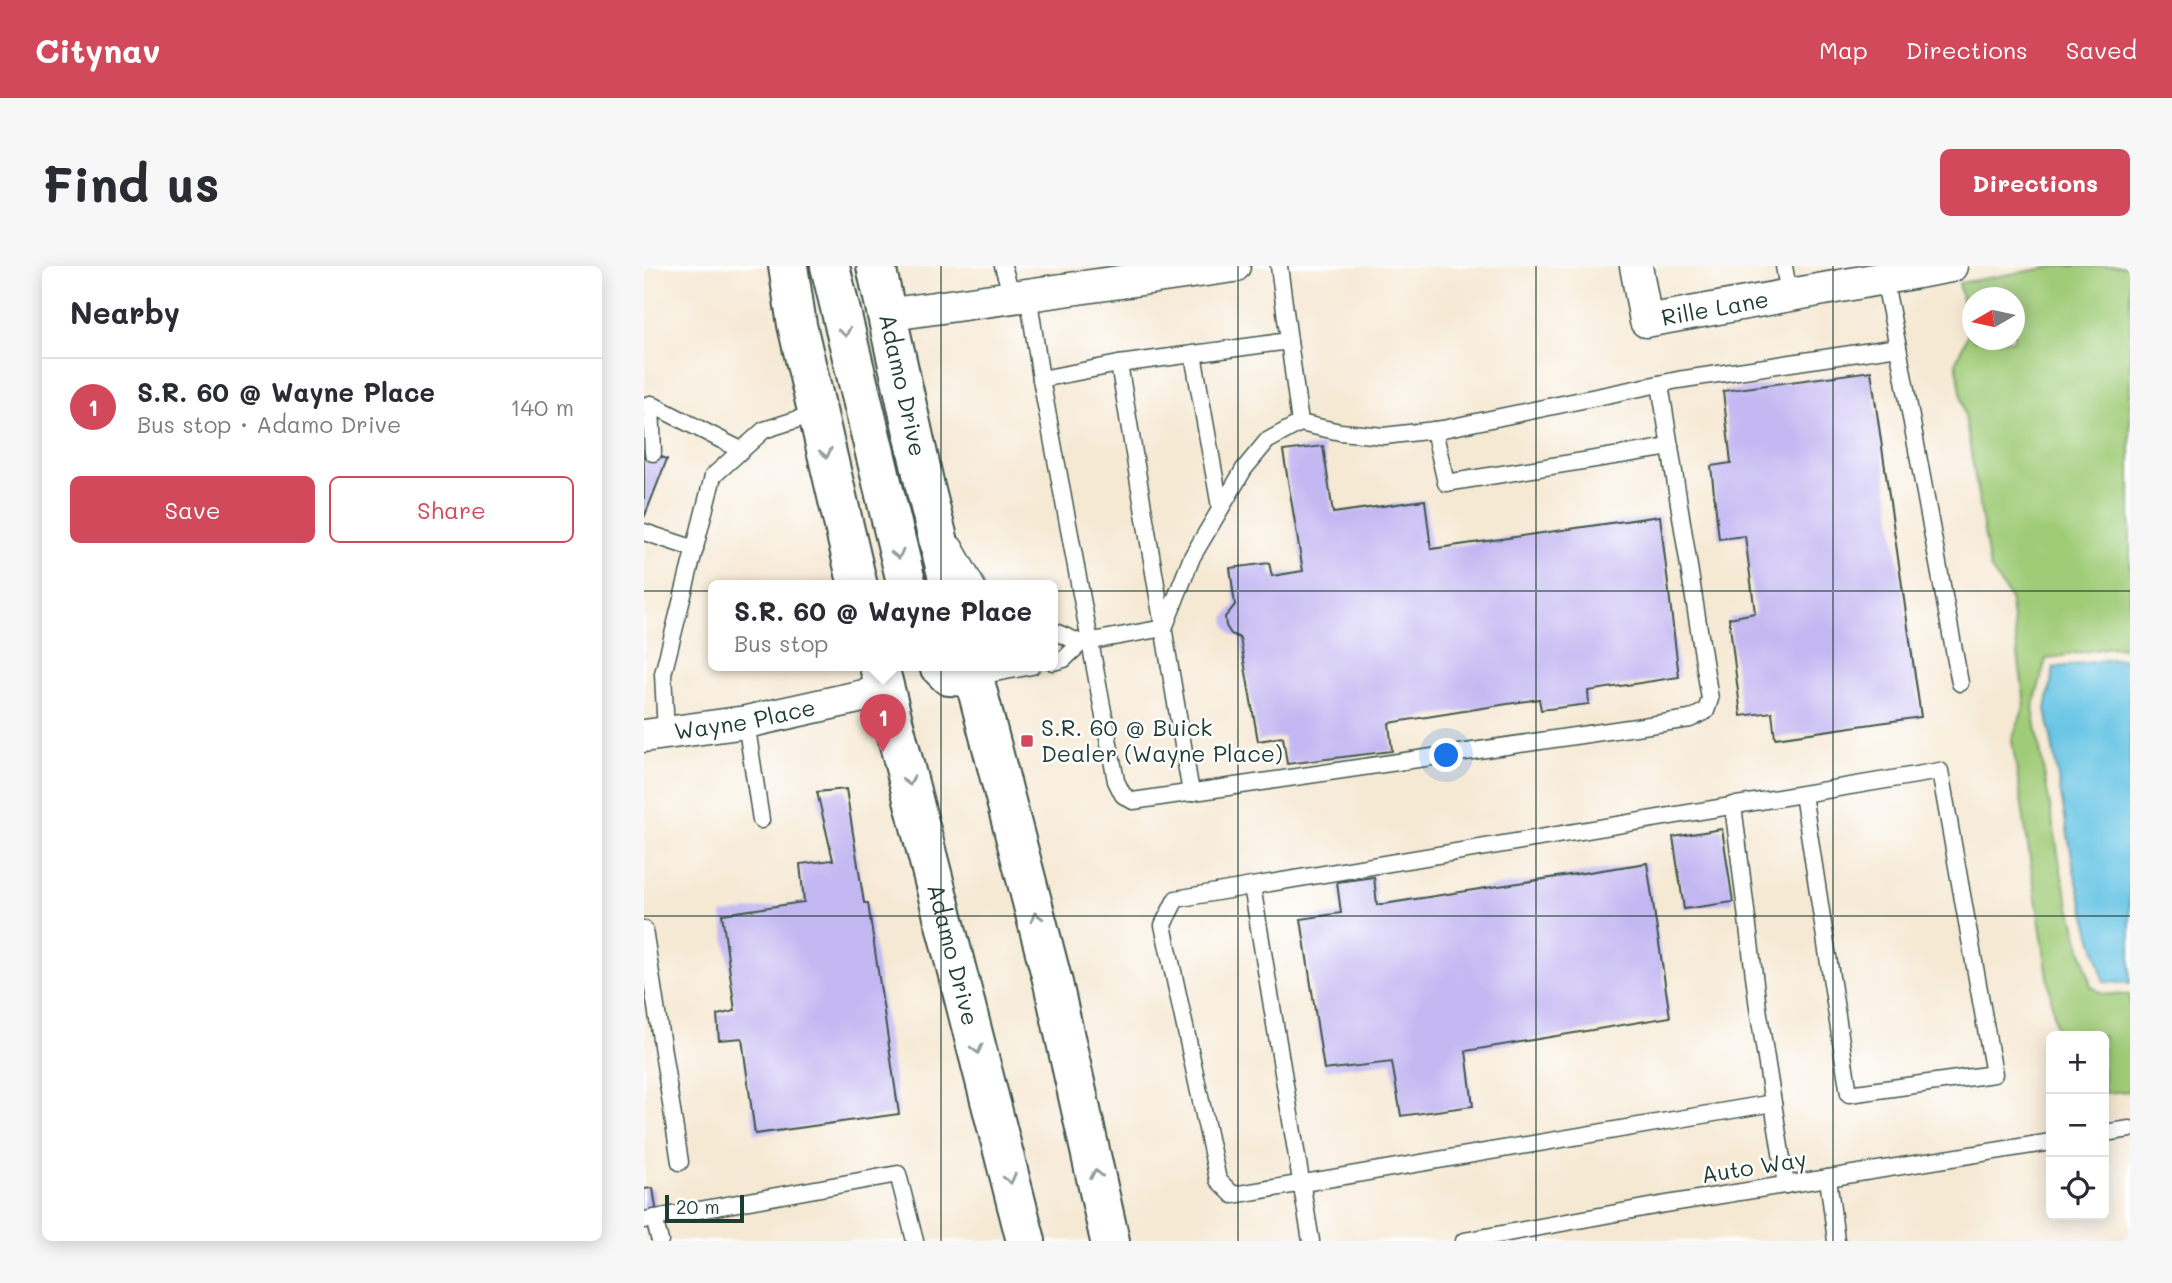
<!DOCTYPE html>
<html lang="en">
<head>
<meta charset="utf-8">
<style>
  body { margin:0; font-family:Mali,sans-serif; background:#f7f7f7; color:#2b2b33 }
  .controls { position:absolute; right:21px; bottom:21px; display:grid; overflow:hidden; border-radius:10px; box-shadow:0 4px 18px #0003 }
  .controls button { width:63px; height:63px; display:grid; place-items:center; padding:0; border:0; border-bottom:2px solid #e1e1e2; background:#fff; color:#2b2b33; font:35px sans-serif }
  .compass { position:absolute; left:1318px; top:21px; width:63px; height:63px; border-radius:50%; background:#fff; box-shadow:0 4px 18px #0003; rotate:261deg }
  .scale { position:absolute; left:21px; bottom:18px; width:79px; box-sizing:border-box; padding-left:7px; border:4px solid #1f3d34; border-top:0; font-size:19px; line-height:24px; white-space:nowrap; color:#1f3d34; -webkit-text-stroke:5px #fff; paint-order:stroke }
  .you { position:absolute; left:803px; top:490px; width:24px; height:24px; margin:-18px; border:5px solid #fff; border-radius:50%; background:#1a73e8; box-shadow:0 0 0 10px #1a73e833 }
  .badge { display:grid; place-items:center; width:46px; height:46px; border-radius:50%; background:#d1495b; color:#fff; font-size:23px; font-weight:700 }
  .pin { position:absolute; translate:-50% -58px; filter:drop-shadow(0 2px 4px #0008) }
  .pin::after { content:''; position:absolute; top:37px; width:24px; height:21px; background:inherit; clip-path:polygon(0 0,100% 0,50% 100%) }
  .popup { position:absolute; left:64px; top:314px; width:350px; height:91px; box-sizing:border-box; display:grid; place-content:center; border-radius:10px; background:#fff; filter:drop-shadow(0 2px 5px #0005); font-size:23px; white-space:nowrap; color:#7c7c81 }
  .popup b { font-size:26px; color:#2b2b33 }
  .popup::after { content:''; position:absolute; left:50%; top:100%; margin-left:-14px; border:14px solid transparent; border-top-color:#fff }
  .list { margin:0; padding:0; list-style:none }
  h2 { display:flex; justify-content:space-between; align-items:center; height:91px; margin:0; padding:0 28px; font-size:30px }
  h2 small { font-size:23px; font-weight:400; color:#7c7c81 }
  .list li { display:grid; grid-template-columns:46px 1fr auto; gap:21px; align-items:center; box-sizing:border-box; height:98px; padding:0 28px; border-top:2px solid #e1e1e2 }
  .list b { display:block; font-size:26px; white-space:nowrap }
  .list p { margin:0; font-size:23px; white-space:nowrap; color:#7c7c81 }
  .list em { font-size:23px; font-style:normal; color:#7c7c81 }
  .actions { display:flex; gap:14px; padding:21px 28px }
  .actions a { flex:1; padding:16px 0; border:2px solid #d1495b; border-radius:10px; text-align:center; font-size:24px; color:#d1495b }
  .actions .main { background:#d1495b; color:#fff }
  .icon { flex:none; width:38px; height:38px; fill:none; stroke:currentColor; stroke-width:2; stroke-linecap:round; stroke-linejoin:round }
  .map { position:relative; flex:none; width:1486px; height:975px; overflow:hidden; border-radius:10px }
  header { display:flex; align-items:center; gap:42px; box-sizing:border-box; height:98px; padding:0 35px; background:#d1495b; color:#fff }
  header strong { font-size:33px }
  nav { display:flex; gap:38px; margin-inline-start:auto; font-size:24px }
  .intro { display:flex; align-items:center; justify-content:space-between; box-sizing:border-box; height:168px; padding:0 42px }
  h1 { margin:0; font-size:49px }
  .button { padding:18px 32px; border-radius:10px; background:#d1495b; color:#fff; font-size:24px; font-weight:700 }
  main { display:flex; gap:42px; padding:0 42px }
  aside { flex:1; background:#fff; border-radius:10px; box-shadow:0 4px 18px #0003 }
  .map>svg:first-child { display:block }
  .green { fill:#a0cc78; stroke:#608456; stroke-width:2; fill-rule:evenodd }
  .water { fill:#67c5e5; stroke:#43818c; stroke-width:2 }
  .building { fill:#c3b8f2 }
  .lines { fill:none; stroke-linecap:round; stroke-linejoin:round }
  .service-casing { stroke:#3f574c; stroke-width:19 }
  .minor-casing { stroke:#3f574c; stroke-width:35 }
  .primary-casing { stroke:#3f574c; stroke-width:42 }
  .service { stroke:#fff; stroke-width:16 }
  .minor { stroke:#fff; stroke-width:32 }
  .primary { stroke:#fff; stroke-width:38 }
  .oneway { stroke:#8f9e9a }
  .grid { fill:none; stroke:#1f3d34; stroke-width:2; stroke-opacity:0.55 }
  .poi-dot { fill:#d1495b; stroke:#fff; stroke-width:2.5 }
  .labels { text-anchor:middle; stroke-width:5; stroke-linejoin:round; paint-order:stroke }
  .street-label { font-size:23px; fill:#1f3d34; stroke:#fff }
  .poi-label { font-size:23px; fill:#1f3d34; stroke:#fff; text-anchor:start }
</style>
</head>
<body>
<header>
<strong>Citynav</strong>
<nav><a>Map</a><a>Directions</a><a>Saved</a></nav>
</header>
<div class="intro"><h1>Find us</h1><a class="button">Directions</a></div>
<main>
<aside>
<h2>Nearby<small></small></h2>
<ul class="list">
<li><span class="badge">1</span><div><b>S.R. 60 @ Wayne Place</b><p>Bus stop · Adamo Drive</p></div><em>140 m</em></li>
</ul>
<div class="actions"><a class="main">Save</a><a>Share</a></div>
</aside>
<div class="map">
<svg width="1486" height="975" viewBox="0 0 1486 975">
  <rect width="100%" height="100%" fill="#fff"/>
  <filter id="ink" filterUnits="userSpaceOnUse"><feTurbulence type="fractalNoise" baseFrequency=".0143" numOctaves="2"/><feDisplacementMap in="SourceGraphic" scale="14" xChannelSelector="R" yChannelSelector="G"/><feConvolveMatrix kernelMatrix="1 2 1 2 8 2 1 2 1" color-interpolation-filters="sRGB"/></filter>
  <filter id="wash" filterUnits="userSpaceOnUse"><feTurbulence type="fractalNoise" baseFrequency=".00686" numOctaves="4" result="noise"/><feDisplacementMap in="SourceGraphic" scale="28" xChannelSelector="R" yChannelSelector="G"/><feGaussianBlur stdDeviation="1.57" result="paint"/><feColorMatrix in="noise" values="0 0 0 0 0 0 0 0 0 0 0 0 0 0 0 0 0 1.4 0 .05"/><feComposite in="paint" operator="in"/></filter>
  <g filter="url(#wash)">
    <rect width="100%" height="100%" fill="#f6e9d4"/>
    <path class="green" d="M1414,0h72v382l-20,-1 -64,12 -13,49 29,169 29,109 12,8 27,1v96l-26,2v-57h-47l-45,-296 13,-36 -15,-106 -20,-30 -34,-206 12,-28 -9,-51zM1328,32h42v42h-42z"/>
    <path class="water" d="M1468,393l18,1v323l-26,-1 -29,-107 -29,-166 8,-41z"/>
    <g id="blocks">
      <g class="building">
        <path d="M1227,105l50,346 -146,21 -3,-26 -31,4 -12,-98 26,-5 -10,-77 -26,3 -8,-73 20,-3 -8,-72z"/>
        <path d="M679,180l10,67 92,-13 6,49 229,-33 19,161 -91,14 1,13 -48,6 -2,-11 -150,24 3,28 -105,13 -4,-27 -25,4 -18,-103 -9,-4 -5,-8 -1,-9 10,-12 -5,-37 39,-5 3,13 31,-5 -20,-120z"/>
        <path d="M0,184l23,9 -23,59z"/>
        <path d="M202,523l18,114h4l31,211 -144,20 -13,-96 -23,2 -2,-25 18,-4 -13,-97 82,-12 -4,-38 33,-4 -16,-68z"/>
        <path d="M1078,563l11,73 -49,7 -11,-72z"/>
        <path d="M1003,597l23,154 -204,34 7,55 -72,10 -9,-54 -68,8 -23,-151 40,-6 -4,-31 37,-5 3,28z"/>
        <path d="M9,922l4,26 -13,2v-27z"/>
      </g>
    </g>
  </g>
  <g filter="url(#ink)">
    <use href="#blocks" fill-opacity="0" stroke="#3f574c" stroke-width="2"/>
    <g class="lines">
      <g class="service-casing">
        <g id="service">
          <path d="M359,0l9,30"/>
          <path d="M635,0l21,157"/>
          <path d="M1140,0l5,29"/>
          <path d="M384,28l13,85"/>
          <path d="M645,75l-170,23 -78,15 75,402 7,14 10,6 557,-82 16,-8 4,-12 -50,-315"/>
          <path d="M1254,81l62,336"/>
          <path d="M549,88l27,153"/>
          <path d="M475,98l72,429"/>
          <path d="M7,138l2,49"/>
          <path d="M0,140l7,-2 90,46"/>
          <path d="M790,164l12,53 224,-36"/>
          <path d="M0,266l51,17"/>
          <path d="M310,279l23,41"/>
          <path d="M409,365l28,12"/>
          <path d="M409,396l11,-3 17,-16 83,-15 28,-71 52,-88 23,-28 33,-18 40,9 44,4 59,-7 235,-49 220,-33 -14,-69"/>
          <path d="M330,411l58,-11"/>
          <path d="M102,456l15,98"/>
          <path d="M22,466l-3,-58 50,-198 51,-46 53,-17"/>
          <path d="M1089,539l25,203 28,177"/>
          <path d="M608,620l-76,13 -13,26 55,255 15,15 540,-92"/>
          <path d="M0,663l36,233"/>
          <path d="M1460,867l26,-4"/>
          <path d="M1184,912l8,63"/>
          <path d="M10,952l6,23"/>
          <path d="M0,954l254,-46 17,67"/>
          <path d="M667,975l-59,-355 688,-115 54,303 -145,20 -46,-300"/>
          <path d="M820,975l196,-36 391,-63"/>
        </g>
      </g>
      <g class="minor-casing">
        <g id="minor">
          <path id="s1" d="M992,0l10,55 305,-55"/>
          <path d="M241,49l349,-49"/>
          <path id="s2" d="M0,470l102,-14 140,-31"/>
        </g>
      </g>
      <g class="primary-casing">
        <g id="primary">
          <path d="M144,0l9,59 61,261"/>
          <path d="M186,0l77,320"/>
          <path id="s3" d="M232,0l50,225 24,95"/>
          <path id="s4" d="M235,400l147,575"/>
          <path d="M295,400l10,10 25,1"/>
          <path d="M327,400l82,317 57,258"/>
        </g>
      </g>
      <use href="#service" class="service"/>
      <use href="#minor" class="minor"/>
      <use href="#primary" class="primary"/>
    </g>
    <defs><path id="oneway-chevron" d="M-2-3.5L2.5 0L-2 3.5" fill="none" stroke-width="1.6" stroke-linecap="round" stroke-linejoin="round" transform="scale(1.75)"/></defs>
    <g class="oneway">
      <use href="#oneway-chevron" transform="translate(201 66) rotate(77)"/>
      <use href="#oneway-chevron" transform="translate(182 187) rotate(78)"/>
      <use href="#oneway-chevron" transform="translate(254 288) rotate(76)"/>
      <use href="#oneway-chevron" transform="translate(265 515) rotate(76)"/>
      <use href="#oneway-chevron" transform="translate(392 651) rotate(-105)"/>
      <use href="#oneway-chevron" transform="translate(333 783) rotate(76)"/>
      <use href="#oneway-chevron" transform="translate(452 908) rotate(-102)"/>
      <use href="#oneway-chevron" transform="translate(366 913) rotate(76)"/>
    </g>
  </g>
  <path class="grid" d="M297,0v975M594,0v975M892,0v975M1189,0v975M0,325h1486M0,650h1486"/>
  <rect class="poi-dot" x="376" y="468" width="14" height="14" rx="3.5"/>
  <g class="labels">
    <g class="street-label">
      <text dy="8" stroke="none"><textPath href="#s1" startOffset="126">Rille Lane</textPath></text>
      <text dy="8" stroke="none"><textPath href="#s3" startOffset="122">Adamo Drive</textPath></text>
      <text dy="8" stroke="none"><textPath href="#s2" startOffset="102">Wayne Place</textPath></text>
      <text dy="8" stroke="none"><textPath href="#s4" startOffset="298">Adamo Drive</textPath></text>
      <text transform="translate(1110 901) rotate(-9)" y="8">Auto Way</text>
    </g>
    <g class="poi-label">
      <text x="397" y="470">S.R. 60 @ Buick<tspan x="397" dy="26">Dealer (Wayne Place)</tspan></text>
    </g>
  </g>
</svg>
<div class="controls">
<button>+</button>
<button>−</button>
<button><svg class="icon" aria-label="locate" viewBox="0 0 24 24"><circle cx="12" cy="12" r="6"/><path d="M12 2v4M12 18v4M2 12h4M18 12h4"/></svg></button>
</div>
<svg class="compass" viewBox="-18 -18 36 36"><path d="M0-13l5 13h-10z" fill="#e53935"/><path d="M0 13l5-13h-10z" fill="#7c7c81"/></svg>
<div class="scale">20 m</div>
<div class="you"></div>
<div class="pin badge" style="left:239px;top:486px">1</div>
<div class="popup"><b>S.R. 60 @ Wayne Place</b>Bus stop</div>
</div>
</main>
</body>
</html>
